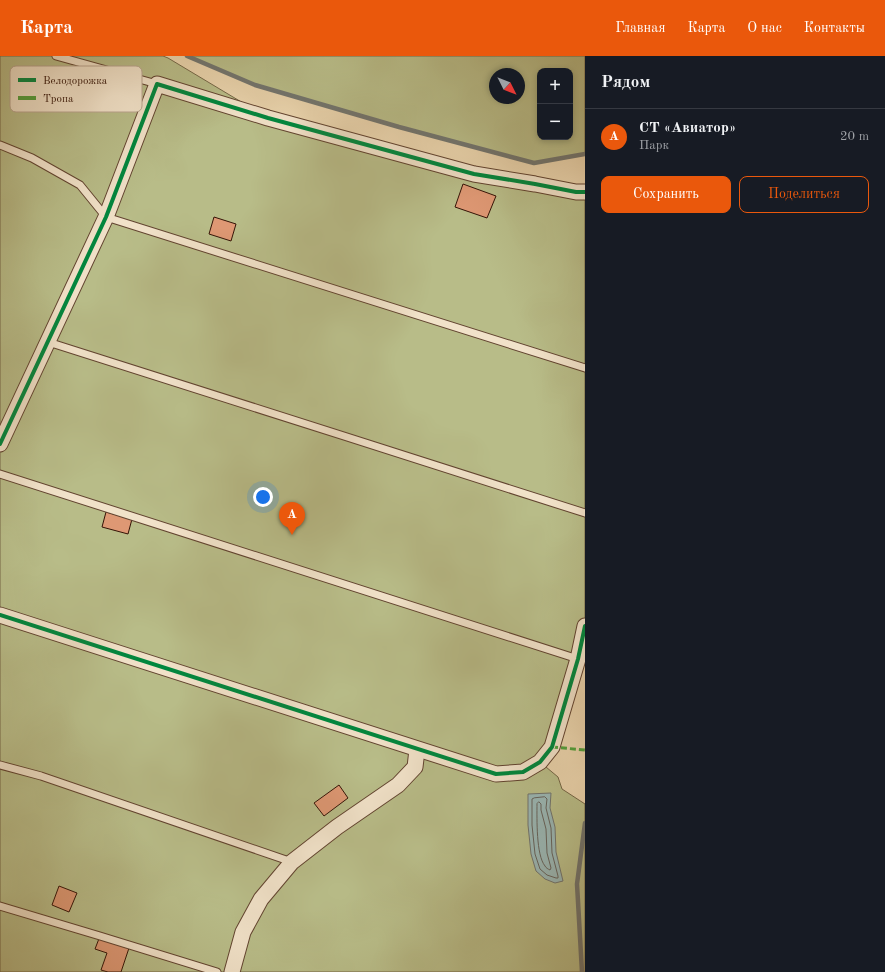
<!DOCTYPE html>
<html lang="ru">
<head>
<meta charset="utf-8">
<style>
  body { margin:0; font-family:"Old Standard TT",serif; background:#20242c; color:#f1f3f6 }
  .controls { position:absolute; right:12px; top:12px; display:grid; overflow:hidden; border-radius:8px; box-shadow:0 2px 6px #0003 }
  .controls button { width:36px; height:36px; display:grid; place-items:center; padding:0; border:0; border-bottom:1px solid #363941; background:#171b24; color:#f1f3f6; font:20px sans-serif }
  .compass { position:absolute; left:489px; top:12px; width:36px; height:36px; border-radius:50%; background:#171b24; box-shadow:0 2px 6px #0003; rotate:132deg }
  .you { position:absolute; left:263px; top:441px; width:14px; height:14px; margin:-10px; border:3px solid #fff; border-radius:50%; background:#1a73e8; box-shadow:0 0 0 6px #1a73e833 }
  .badge { display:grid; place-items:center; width:26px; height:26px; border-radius:50%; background:#ea580c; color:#fff; font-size:13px; font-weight:700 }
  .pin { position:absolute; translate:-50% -33px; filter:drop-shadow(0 1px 2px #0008) }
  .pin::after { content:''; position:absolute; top:21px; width:14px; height:12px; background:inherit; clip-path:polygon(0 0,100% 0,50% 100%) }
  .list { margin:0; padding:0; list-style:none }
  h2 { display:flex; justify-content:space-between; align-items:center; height:52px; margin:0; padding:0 16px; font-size:17px }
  h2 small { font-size:13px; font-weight:400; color:#9ea1a6 }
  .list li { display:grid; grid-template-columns:26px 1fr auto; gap:12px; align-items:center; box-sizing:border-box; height:56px; padding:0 16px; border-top:1px solid #363941 }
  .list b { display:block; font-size:15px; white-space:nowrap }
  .list p { margin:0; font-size:13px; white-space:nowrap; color:#9ea1a6 }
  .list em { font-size:13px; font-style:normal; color:#9ea1a6 }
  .actions { display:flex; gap:8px; padding:12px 16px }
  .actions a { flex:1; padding:9px 0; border:1px solid #ea580c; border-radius:8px; text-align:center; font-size:14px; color:#ea580c }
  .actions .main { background:#ea580c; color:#fff }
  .map { position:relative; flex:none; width:585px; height:916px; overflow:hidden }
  header { display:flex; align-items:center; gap:24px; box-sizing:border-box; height:56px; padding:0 20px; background:#ea580c; color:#fff }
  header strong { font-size:19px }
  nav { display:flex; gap:22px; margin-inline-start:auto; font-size:14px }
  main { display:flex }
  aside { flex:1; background:#171b24 }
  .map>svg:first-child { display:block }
  .green { fill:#b8bc88; stroke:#766848; fill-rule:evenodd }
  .water { fill:#9ab6b3; stroke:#72756e }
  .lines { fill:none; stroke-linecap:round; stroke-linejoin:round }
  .shore { stroke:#68655d; stroke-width:1 }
  .stream { stroke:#72756e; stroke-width:4.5 }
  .building { fill:#de9874; stroke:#351407 }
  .lane-casing { stroke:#624430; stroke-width:9 }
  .street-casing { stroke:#624430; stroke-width:17 }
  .lane { stroke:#f1e2c9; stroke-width:7 }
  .street { stroke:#f1e2c9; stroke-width:15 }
  .quiet { stroke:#53a03d; stroke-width:3; stroke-dasharray:6 3; stroke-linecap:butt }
  .cycleway-casing { stroke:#f1e2c9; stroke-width:6 }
  .cycleway { stroke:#00873e; stroke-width:4 }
  .key { fill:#f1e2c9; stroke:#b9a48f; stroke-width:1 }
  .key-label { font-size:11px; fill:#351407 }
</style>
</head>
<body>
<header>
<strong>Карта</strong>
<nav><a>Главная</a><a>Карта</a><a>О нас</a><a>Контакты</a></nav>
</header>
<main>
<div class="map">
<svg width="585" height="916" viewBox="0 0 585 916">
  <rect width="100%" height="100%" fill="#e9d3ac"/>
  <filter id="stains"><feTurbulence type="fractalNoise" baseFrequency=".005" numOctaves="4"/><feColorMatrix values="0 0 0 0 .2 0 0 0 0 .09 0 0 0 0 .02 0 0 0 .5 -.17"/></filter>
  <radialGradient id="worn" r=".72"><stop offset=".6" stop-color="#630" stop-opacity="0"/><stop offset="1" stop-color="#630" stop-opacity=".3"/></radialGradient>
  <g class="green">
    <path d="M0,0h163l5,2 100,60 206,56 111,18v434l-45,136 18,15 4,12 23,15v168h-585z"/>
    <path d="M187,0h398v98l-51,9 -135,-36 -144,-42zM540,15h30v66h-30zM495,18h24v24h-24z"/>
  </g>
  <path class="water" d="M551,737l-1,15 5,19 1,25 7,29 -8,2 -10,-4 -9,-8 -5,-17 -3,-29v-31z"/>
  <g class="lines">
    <g class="shore">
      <path d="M545,741l2,2 -1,9 5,20 1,25 6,23v2h-2l-9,-3 -7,-6 -5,-15 -3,-29v-26l2,-1z"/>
      <path d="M539,746l2,2v6l5,19 1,24 4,15 -1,2c-2,-1 -4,-2 -5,-4 -9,-11 -8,-47 -8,-62z"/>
    </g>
    <g class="stream">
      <path d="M187,0l68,29 144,42 135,36 51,-9"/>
      <path d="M582,916l-5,-88 8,-61"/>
    </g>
  </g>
  <g class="building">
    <path d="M463,128l33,12 -9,22 -32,-11z"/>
    <path d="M214,161l22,7 -5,17 -22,-7z"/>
    <path d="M106,456l26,7 -4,15 -26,-7z"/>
    <path d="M339,729l9,13 -24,18 -10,-13z"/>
    <path d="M59,830l18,7 -8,19 -17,-7z"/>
    <path d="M100,880l30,9 -9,27h-13l-7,-2 6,-17 -12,-4z"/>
  </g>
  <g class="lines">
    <g class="lane-casing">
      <g id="lane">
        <path d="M56,0l101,28"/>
        <path d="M0,89l32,13 48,27 26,32 479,151"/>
        <path d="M48,286l299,95 238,76"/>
        <path d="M0,418l578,185"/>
        <path d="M0,709l41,11 251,86"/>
        <path d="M0,850l100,30 117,36"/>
      </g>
    </g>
    <g class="street-casing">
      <g id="street">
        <path d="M0,388l106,-227 51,-133 111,34 206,56 61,10 41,8h9"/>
        <path d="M0,559l496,159 27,-2 17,-10 12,-15 26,-88 7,-33"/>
        <path d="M232,916l11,-40 18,-33 31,-37 45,-35 61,-42 17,-18 2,-17"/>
      </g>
    </g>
    <use href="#lane" class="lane"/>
    <use href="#street" class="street"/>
    <path class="quiet" d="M552,691l33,3"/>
    <g class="cycleway-casing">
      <g id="cycleway">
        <path d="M0,388l106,-227 51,-133 111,34 206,56 61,10 41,8h9"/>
        <path d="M0,559l496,159 27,-2 17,-10 12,-15 26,-88 7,-33"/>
      </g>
    </g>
    <use href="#cycleway" class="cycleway"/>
  </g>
  <rect x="10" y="10" width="132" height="46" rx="6" class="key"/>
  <rect x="18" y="22" width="18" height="4" fill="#00873e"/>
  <rect x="18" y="40" width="18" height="4" fill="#53a03d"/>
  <g class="key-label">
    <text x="43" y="28">Велодорожка</text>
    <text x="43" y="46">Тропа</text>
  </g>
  <rect width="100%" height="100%" filter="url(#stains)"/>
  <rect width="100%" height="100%" fill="url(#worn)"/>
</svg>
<div class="controls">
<button>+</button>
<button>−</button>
</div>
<svg class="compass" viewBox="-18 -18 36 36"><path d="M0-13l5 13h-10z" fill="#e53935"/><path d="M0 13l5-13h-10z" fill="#9ea1a6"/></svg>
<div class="you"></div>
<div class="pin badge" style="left:292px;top:479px">A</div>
</div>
<aside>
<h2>Рядом<small></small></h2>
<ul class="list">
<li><span class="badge">A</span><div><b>СТ «Авиатор»</b><p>Парк</p></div><em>20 m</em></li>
</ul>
<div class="actions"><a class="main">Сохранить</a><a>Поделиться</a></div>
</aside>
</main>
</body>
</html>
